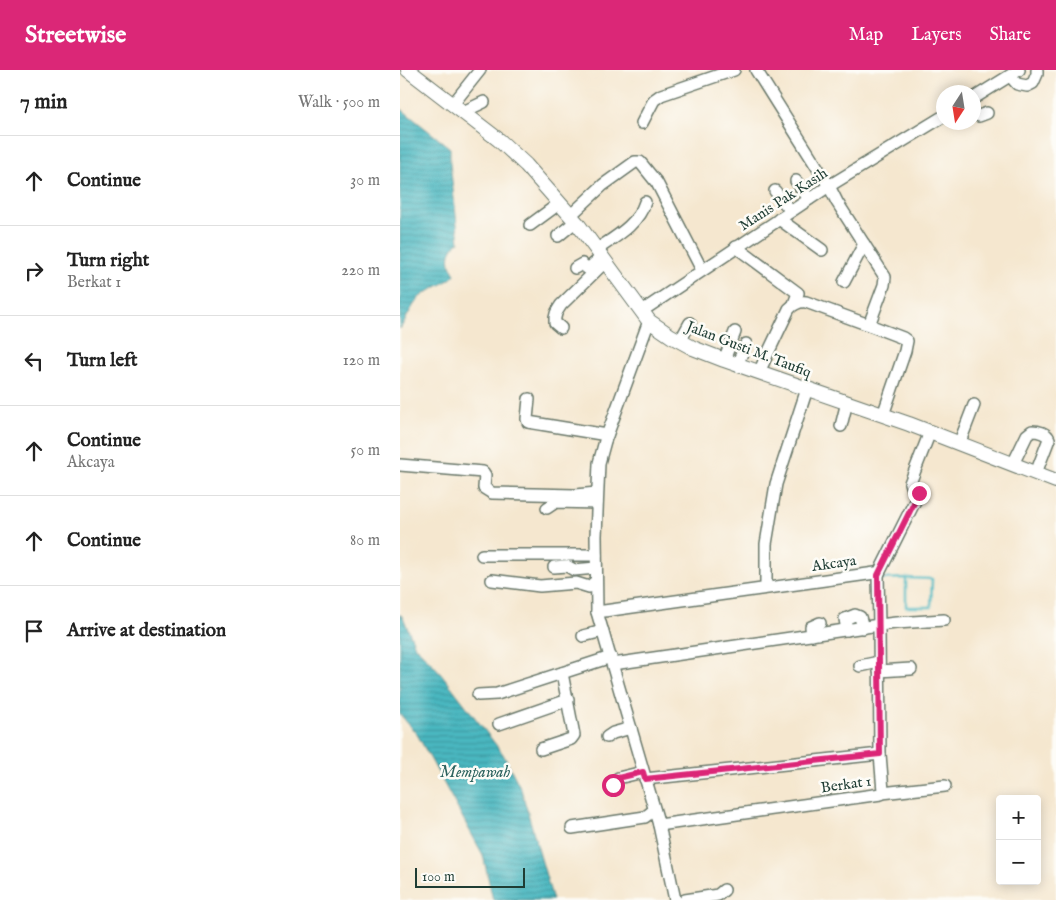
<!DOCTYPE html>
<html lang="en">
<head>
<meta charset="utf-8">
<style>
  body { margin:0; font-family:"IM FELL English",serif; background:#f2f2f2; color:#222 }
  .controls { position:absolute; right:15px; bottom:15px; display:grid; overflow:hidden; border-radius:5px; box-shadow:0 2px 12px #0003 }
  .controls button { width:45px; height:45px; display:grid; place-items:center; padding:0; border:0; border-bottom:1px solid #e0e0e0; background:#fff; color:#222; font:25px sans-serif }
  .compass { position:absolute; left:536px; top:15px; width:45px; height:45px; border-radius:50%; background:#fff; box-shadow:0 2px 12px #0003; rotate:192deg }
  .scale { position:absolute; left:15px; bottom:12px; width:110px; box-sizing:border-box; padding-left:5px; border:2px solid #1f3d34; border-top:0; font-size:14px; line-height:18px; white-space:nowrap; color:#1f3d34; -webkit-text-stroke:4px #fdfcf7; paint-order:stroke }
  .stop { position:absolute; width:15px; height:15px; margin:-11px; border:4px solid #db2777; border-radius:50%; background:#fff }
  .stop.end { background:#db2777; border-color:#fff; box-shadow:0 1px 5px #0008 }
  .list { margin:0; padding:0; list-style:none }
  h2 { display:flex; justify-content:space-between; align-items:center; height:65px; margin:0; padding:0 20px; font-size:21px }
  h2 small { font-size:16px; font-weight:400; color:#767676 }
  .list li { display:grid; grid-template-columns:32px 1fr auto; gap:15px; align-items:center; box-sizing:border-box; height:90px; padding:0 20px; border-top:1px solid #e0e0e0 }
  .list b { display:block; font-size:19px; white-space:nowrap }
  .list p { margin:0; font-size:16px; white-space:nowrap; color:#767676 }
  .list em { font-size:16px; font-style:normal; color:#767676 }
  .icon { flex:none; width:28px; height:28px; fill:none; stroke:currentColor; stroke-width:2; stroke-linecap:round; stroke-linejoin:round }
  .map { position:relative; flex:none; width:656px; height:830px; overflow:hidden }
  header { display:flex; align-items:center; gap:30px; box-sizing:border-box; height:70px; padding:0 25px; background:#db2777; color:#fff }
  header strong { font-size:24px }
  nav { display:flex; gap:28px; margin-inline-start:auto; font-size:18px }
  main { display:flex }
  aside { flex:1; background:#fff }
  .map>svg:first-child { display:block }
  .water { fill:url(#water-rules); stroke:#347a7a }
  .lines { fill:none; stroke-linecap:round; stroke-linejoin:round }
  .stream { stroke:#49b7c0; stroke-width:2.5 }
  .minor-casing { stroke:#6a786a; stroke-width:14 }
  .major-casing { stroke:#6a786a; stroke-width:16 }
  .minor { stroke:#fff; stroke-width:11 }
  .major { stroke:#fff; stroke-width:14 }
  .route { stroke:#db2777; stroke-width:6 }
  .labels { text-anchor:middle; stroke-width:5; stroke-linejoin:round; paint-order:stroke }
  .street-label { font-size:15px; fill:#1f3d34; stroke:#fdfcf7 }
  .water-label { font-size:16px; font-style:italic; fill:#2c625e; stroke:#fdfcf7 }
</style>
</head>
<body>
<header>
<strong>Streetwise</strong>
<nav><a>Map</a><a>Layers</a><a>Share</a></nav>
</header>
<main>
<aside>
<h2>7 min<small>Walk · 500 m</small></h2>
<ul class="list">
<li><svg class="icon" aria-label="ahead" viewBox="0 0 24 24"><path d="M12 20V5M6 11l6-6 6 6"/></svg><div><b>Continue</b></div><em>30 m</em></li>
<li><svg class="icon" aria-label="right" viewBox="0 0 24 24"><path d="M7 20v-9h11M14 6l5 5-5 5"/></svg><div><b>Turn right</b><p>Berkat 1</p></div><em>220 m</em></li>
<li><svg class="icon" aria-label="left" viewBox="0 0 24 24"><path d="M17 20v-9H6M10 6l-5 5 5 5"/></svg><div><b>Turn left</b></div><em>120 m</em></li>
<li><svg class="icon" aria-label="ahead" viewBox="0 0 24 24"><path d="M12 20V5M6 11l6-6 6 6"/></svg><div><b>Continue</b><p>Akcaya</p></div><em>50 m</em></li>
<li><svg class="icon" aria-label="ahead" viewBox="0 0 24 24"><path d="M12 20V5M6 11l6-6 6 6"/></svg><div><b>Continue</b></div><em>80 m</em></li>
<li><svg class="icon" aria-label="arrive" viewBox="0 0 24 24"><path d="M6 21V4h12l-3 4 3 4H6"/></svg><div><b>Arrive at destination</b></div></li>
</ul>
</aside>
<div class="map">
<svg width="656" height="830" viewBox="0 0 656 830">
  <defs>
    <pattern id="water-rules" width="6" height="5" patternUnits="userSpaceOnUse" patternTransform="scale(1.25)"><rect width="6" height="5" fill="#49b7c0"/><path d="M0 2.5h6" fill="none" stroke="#3c969d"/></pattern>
  </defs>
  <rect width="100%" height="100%" fill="#fdfcf7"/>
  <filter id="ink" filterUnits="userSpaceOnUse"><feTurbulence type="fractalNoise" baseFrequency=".02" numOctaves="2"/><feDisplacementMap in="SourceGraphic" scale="10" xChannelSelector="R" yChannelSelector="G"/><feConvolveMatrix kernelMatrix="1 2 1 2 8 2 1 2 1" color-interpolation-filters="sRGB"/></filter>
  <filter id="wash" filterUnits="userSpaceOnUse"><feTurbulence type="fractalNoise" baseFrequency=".0096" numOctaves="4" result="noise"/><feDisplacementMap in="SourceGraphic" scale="20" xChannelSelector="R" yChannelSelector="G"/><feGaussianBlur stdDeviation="1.12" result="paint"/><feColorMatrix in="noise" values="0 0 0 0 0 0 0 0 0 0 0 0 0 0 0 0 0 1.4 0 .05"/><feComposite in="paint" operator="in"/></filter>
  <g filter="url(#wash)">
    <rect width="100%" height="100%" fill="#f5e7cf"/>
    <g class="water">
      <path d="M0,38l50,40v15l9,79c-12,8 -12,21 -4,32 -4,8 -28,16 -36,24 -8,9 -13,22 -19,31z"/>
      <path d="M0,544l3,3 12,29 25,26 63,82 18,35 32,111h-60l-10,-45 -65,-119 -18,-22z"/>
    </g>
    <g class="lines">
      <path class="stream" d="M482,509l24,-1v29h25l1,-28 -26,-1"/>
    </g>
  </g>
  <g filter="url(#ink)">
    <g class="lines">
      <g class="minor-casing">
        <g id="minor">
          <path d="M356,0l73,116 8,16 48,75 -1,8 -15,40 34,13 4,3 -2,10 -22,64"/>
          <path d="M610,6l7,8 10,2 6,-3 4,-9v-4"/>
          <path d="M574,28l45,-28"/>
          <path d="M53,34l27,-34"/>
          <path d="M63,42l21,-10"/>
          <path d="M574,44l5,2 8,-3"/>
          <path d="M242,53l12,-23 7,-5 73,-25"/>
          <path d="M396,111l13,18"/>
          <path d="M375,121l16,20"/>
          <path d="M170,146l33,-31 32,-23h5l17,21 45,87"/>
          <path d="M379,149l43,31"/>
          <path d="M130,155l30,-22"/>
          <path d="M158,166l17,-14"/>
          <path d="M336,177l62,46 -4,11"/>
          <path d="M196,180c19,-13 42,-25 49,-48"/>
          <path d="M175,198l7,-4 6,5 10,-9"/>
          <path d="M444,212l20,-38"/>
          <path d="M242,241l187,-125 115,-70"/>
          <path d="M249,251l-44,120 -6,22 -3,73 1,76 62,213 16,75"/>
          <path d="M161,258l-6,-5c-1,-8 2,-12 6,-18l44,-43"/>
          <path d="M280,271l10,-18"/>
          <path d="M324,290l11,-28"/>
          <path d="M337,295l9,-21"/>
          <path d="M359,302l30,-63c5,-5 10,-8 17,-7l63,23"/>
          <path d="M129,329l-2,20 1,3 79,13"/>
          <path d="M441,356l6,-24"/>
          <path d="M559,374l15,-39"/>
          <path d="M613,394l14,-29 5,-4c6,0 15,2 17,8l-13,34"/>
          <path d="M0,395l83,7 2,3 -1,13 8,5 83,2 22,-2"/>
          <path d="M147,438l9,-6 41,1"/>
          <path d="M82,485h114"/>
          <path d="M154,497l13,-1 7,4 22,-2"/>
          <path d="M92,510l48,6 36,-3 13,4 7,-6"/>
          <path d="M366,517v-43l10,-60 31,-95"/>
          <path d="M197,542l278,-39 3,2"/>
          <path d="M447,560l-2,-11 10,-4 5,2 3,11"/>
          <path d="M412,565l-1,-8 9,-4"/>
          <path d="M183,566l20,-5"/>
          <path d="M213,594l266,-39 -1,-50 41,-82 -1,-3 -7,-4 -1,-3 20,-51"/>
          <path d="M460,596l19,-4"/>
          <path d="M479,601l32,-2"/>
          <path d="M78,625l19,-1 114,-37"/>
          <path d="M99,654l69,-24"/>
          <path d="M207,667l6,-4 18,-5"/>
          <path d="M141,679l30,-10 3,-4 -12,-62"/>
          <path d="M480,684l-1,-129 17,-2 48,-3"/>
          <path d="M245,709l235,-25 3,37 -2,3 -222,31"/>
          <path d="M211,717l7,-9 25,-6"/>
          <path d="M482,723l63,-7"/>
          <path d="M172,758l73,-11 9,-7"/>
          <path d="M285,830l33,-5 6,-5"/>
        </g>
      </g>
      <g class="major-casing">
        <path id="major" d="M8,0l91,70 27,25 51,58 72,98 22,15 22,12 31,12 185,64 147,57"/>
      </g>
      <use href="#minor" class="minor"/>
      <use href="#major" class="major"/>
    </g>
  </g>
  <g class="lines" filter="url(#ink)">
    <path class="route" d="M213,715l5,-7 25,-6 2,7 235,-25 -2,-179 41,-82"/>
  </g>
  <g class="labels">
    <g class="street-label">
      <text transform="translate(383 129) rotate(-33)" y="5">Manis Pak Kasih</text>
      <text transform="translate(349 279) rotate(21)" y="5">Jalan Gusti M. Taufiq</text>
      <text transform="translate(434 493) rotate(-8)" y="5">Akcaya</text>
      <text transform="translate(446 714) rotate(-8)" y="5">Berkat 1</text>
    </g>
    <g class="water-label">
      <text x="75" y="707">Mempawah</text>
    </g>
  </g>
</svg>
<div class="controls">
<button>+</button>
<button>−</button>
</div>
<svg class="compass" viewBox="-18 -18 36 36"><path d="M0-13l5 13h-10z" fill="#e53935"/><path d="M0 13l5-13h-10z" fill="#767676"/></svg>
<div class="scale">100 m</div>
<div class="stop" style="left:213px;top:715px"></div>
<div class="stop end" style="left:519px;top:423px"></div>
</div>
</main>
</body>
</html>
